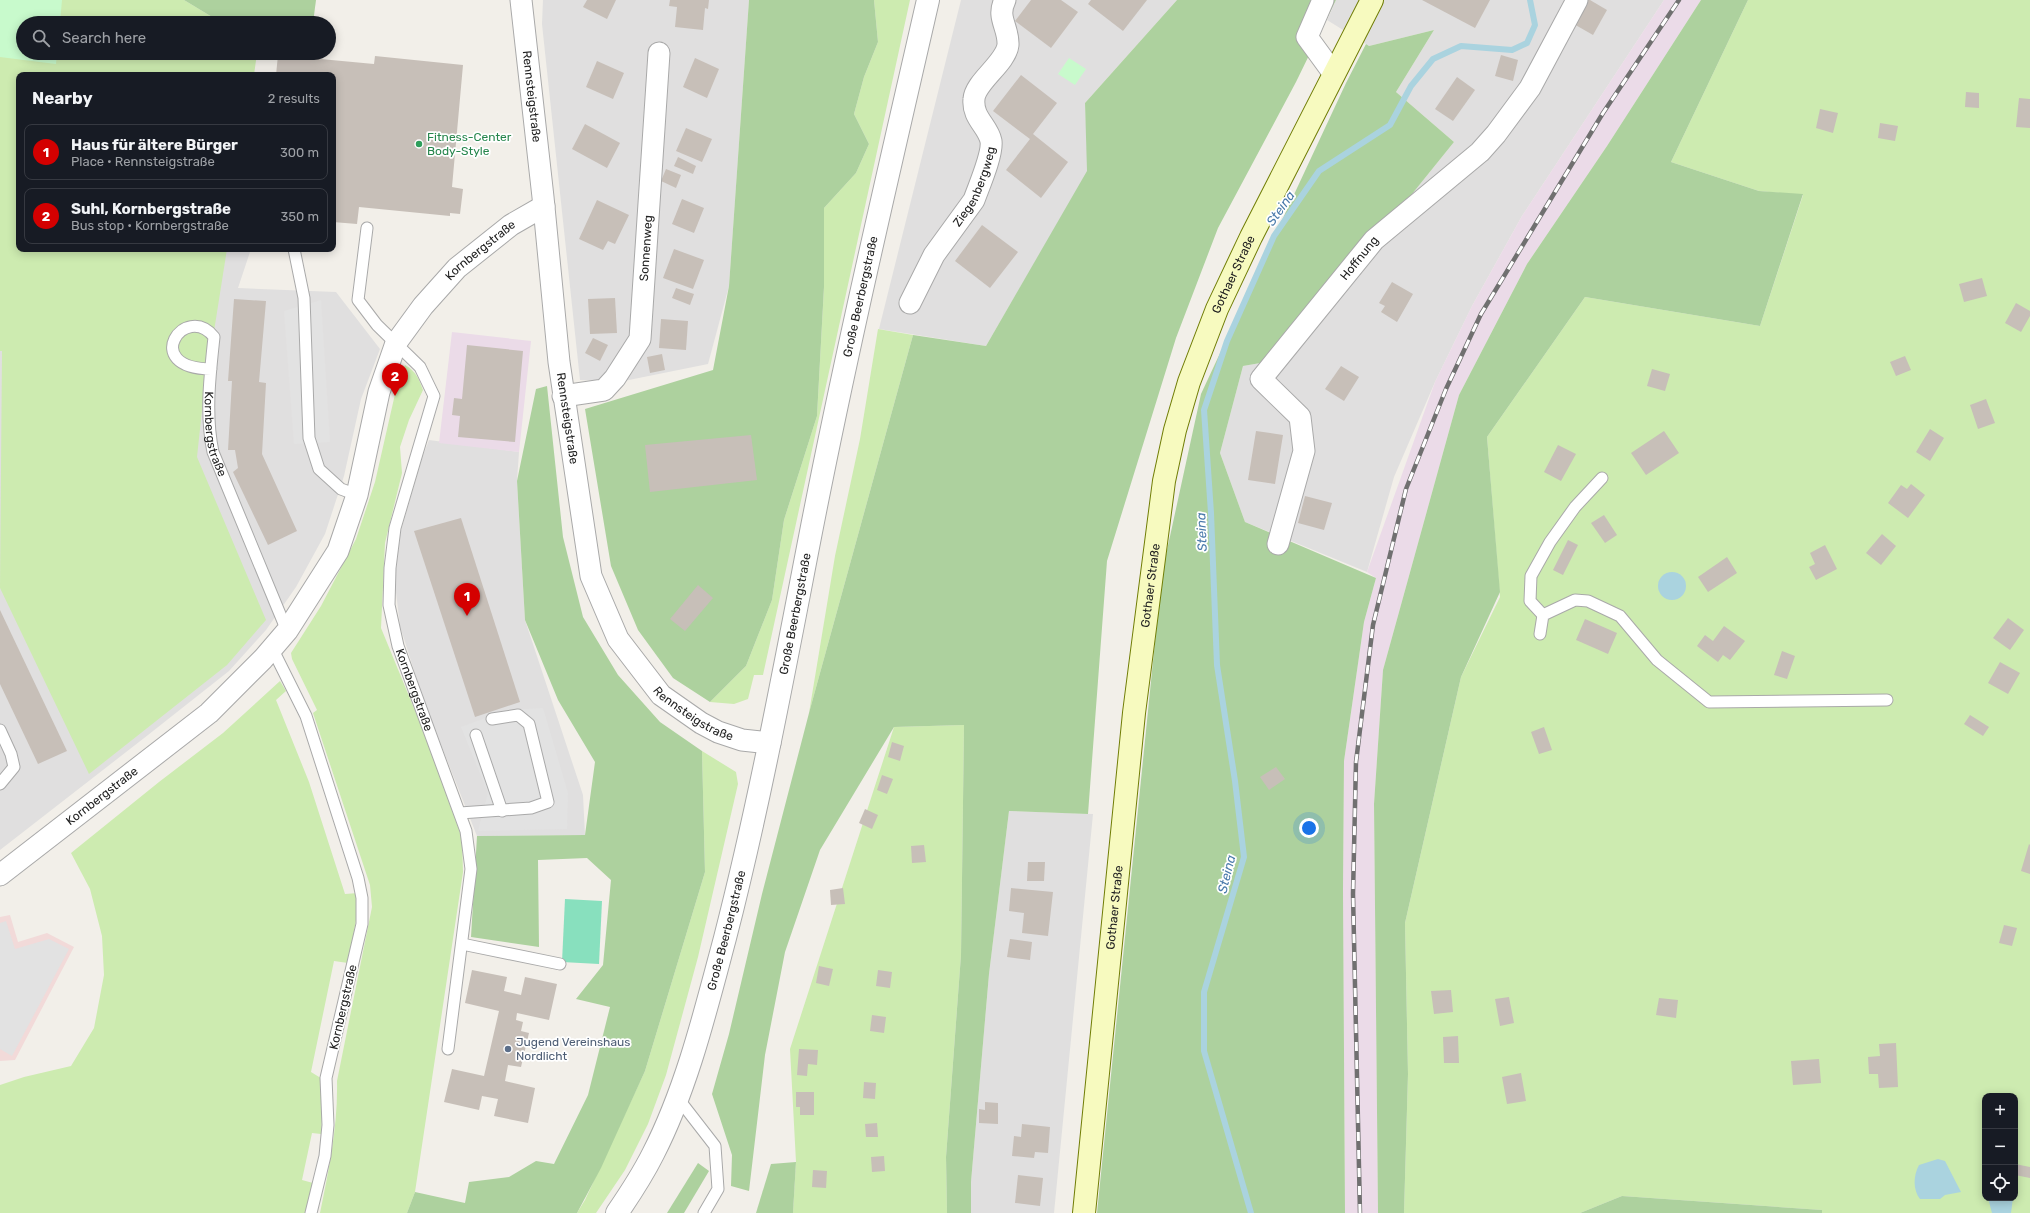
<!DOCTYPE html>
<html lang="en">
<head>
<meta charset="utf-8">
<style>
  body { margin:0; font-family:Rubik,sans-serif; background:#242831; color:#f1f3f6 }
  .controls { position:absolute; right:12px; bottom:12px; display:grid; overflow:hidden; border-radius:8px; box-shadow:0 2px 10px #0003 }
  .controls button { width:36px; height:36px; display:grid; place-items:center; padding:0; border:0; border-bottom:1px solid #363941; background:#171b24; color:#f1f3f6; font:20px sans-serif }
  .you { position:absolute; left:1309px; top:828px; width:14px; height:14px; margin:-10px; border:3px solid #fff; border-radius:50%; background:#1a73e8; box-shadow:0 0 0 6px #1a73e833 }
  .badge { display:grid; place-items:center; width:26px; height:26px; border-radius:50%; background:#d40000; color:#fff; font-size:13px; font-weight:700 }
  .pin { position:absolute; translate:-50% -33px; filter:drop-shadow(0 1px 2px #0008) }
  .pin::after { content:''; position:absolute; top:21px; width:14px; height:12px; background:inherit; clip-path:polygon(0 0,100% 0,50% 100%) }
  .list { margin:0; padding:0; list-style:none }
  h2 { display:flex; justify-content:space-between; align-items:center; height:52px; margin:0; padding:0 16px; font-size:17px }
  h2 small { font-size:13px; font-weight:400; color:#9ea1a6 }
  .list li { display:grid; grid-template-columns:26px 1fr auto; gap:12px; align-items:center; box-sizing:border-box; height:56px; margin:0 8px 8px; padding:0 8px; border:1px solid #363941; border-radius:8px }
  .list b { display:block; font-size:15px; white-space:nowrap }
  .list p { margin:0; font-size:13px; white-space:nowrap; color:#9ea1a6 }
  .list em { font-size:13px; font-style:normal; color:#9ea1a6 }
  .icon { flex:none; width:22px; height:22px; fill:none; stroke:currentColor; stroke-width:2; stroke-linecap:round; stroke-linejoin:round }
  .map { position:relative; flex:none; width:2030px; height:1213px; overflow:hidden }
  .search { position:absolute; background:#171b24; box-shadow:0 2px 10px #0003; left:16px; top:16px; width:320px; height:44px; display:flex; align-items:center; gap:10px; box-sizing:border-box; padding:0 14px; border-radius:22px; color:#9ea1a6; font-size:15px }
  .panel { position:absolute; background:#171b24; box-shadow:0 2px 10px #0003; left:16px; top:72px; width:320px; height:180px; border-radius:8px }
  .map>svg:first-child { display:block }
  .residential { fill:#e0dfdf }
  .commercial { fill:#f2dad9 }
  .industrial { fill:#ebdbe8 }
  .grass { fill:#cdebb0; fill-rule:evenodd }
  .forest { fill:#add19e }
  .park { fill:#c8facc }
  .pitch { fill:#88e0be }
  .parking { fill:#e2e2e2 }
  .water { fill:#aad3df }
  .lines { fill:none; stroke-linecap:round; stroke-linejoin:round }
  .stream { stroke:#aad3df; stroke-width:6 }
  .building { fill:#c7bfb8 }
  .service-casing { stroke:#a9a9a9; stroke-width:13 }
  .minor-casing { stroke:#a9a9a9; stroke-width:23 }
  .tertiary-casing { stroke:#a9a9a9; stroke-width:24 }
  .secondary-casing { stroke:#707d05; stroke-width:24 }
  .service { stroke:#fff; stroke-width:11 }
  .minor { stroke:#fff; stroke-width:21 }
  .tertiary { stroke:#fff; stroke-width:22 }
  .secondary { stroke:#f7fabf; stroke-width:22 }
  .rail-casing { stroke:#707070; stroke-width:4.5 }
  .rail { stroke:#fff; stroke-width:3; stroke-dasharray:9; stroke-linecap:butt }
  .leisure-dot { fill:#2e9e5b; stroke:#fff; stroke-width:1.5 }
  .service-dot { fill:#5c6f8a; stroke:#fff; stroke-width:1.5 }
  .labels { text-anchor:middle; stroke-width:3.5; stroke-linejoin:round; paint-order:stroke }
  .street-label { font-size:12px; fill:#222; stroke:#fff }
  .leisure-label { font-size:12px; fill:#27864d; stroke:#fff; text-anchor:start }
  .service-label { font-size:12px; fill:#4e5e75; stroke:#fff; text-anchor:start }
  .water-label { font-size:13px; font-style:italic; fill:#4a7aab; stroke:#fff }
</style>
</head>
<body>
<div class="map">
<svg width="2030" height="1213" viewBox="0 0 2030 1213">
  <rect width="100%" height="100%" fill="#f2efe9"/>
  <g class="residential">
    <path d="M543,0h206l-20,286 -21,78 -89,18 -39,-2 -38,-356z"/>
    <path d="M961,0h216l-92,103 3,68 -102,175 -107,-17z"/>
    <path d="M1336,0h328l-142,216 -50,90 -37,76 -41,95 -27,95 -122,-50 -25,-69 23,-87 35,-6 176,-218 -58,-50 38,-62 -65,16 -42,-26z"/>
    <path d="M204,249h47l-13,39 98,4 44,57 -19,50 -17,77 -19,58 -29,53 -30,43 -37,41 -81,64 -148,115v-525z"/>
    <path d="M429,440l90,12 -2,29 8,139 58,175 2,40 -108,1 -54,-137 -23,-73 -5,-42 3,-43 24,-83z"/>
    <path d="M1009,811l84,3 -39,399h-83v-31l18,-208z"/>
  </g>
  <path class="commercial" d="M10,915l8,27 29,-9 27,14 -59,113 -15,1v-144z"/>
  <g class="industrial">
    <path d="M1664,0h37l-94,146 -80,118 -68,131 -76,275 -9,134 4,409h-33l-2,-323 1,-129 20,-139 12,-44 -9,-6 68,-190 37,-76 50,-90z"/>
    <path d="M452,332l79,9 -12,111 -80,-9z"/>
  </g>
  <g class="grass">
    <path d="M0,0h184l38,23h-199v30h234l-3,22h-235v174h208l-24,152 -6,56 69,163 -39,45 -138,109 -89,-186 2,-237h-2z"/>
    <path d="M874,0h36l-147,675h-9l-6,24 -14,5 -24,-2 36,-36 26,-66 12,-80 33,-104 7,-129v-79l32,-35 13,-29 -15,-30 10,-37 14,-35z"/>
    <path d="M1748,0h282v1213h-208v-3l-200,-14 -42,17h-176l4,-139 -3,-151 56,-246 39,-80 -13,-160 98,-140 175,29 43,-131 -44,-4 -88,-29zM1985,1096h30v102h-30z"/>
    <path d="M878,329l35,6 -104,378 26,-157 25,-117z"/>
    <path d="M405,365c11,6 14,14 18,25l-14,30 -9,27 2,26 -17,70 -4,85 58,141 23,70 1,33 -48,320 -8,21h-87c9,-44 18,-87 17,-132l35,-174 -2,-22 -57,-172 4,-3 -25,-51 -1,-6 30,-47 35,-67 19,-57 23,-101z"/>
    <path d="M280,681l6,10 -10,9 33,82 36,112 13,-1v17l-10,53 -14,-2 -23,111 13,8 -3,54 -9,-1 -10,47 11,3 -8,30h-305v-128l24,-8 47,-11 23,-38 10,-53 -2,-39 -12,-47 -19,-36 88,-71 64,-49z"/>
    <path d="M964,725l-3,230 -15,202 1,56h-154l3,-51 -6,-113 104,-322z"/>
    <path d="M702,751l34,21 2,12 -40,173 -32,118 -18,49 -23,46 -29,43h-19l8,-13 60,-129 60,-199z"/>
  </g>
  <g class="forest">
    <path d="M184,0h132l-3,23h-91z"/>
    <path d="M749,0h125l4,42 -14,35 -10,37 15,30 -13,29 -32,35v79l-7,129 -33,104 -12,80 -26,66 -36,36 -37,-24 -35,-48 -27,-64 -26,-157 128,-39 16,-84z"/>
    <path d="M1177,0h159l-40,82 -78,146 -42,110 -69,223 -19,253 -79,-3 -20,163 -18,208v31h-24l-1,-56 15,-202 3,-230 -70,2 -74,123 -35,102 -20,103 -16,136 -18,-5 1,-31 -20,-61 17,-60 33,-140 47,-181 104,-378 73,11 101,-175 -2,-68z"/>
    <path d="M1701,0h47l-77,162 88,29 44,3 -43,132 -175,-29 -98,140 13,155 -39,85 -56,246 3,151 -4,139h-26l-4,-409 9,-134 76,-275 68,-131 80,-118z"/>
    <path d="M1434,30l-38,62 58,50 -176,218 -35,6 -23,87 25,69 131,56 -12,44 -20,139 -1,129 2,323h-248l65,-640 39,-179 145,-311 20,-39 3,2z"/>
    <path d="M547,386l16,151 20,80 35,58 42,47 42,29 3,121 -60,199 -44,97 -24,45h-170l8,-21 50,11 4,-21 40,-5 27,-16 18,3 34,-69 22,-88 -34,-8 27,-34 8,-85 -24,-22 -49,2 1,87 -68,-10 6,-101 108,-1 10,-73 -37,-62 -33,-80 -8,-139 19,-92z"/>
    <path d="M796,1162l-3,51h-37l15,-49z"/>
    <path d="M698,1163l11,8 -25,42h-17z"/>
    <path d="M1622,1196l200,14v3h-242z"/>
  </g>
  <g class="park">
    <path d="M0,0h62l-2,23h-37v30h34l-1,11 -56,-7z"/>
    <path d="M1069,58l17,11 -11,16 -17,-11z"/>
  </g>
  <path class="pitch" d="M565,899l37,2 -3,63 -37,-2z"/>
  <g class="parking">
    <path d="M321,300l9,142 -36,2 -10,-133z"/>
    <path d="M543,708l25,85 -1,36 -89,2 10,-38 -27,-66 46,-17z"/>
    <path d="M6,921l9,28 34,-10 20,10 -57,107 -12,-7v-126z"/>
  </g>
  <g class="water">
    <circle cx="1672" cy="586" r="14"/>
    <path d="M1938,1159l7,2 16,31 -16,3 -5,4h-20c-7,-9 -7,-23 -1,-34z"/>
    <path d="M1988,1198h25l-2,15h-19z"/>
  </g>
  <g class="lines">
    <path class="stream" d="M1251,1213l-47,-162v-59l40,-135 -9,-76 -18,-116 -6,-152 -7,-103 23,-69 47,-105 45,-65 71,-46 21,-39 22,-27 28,-13 51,4 15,-7 8,-18 -5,-25"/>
  </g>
  <g class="building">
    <path d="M587,0h29l-9,19 -24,-12z"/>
    <path d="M670,0h39l-1,9 -3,-1 -2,22 -28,-3 2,-20 -8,-1z"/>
    <path d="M1031,0h30l17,12 -27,36 -36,-27z"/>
    <path d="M1091,0h56l-24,31 -35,-27z"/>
    <path d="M1422,0h68l-15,28z"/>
    <path d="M1585,0h5l17,10 -14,25 -21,-12z"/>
    <path d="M278,55l96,9 1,-8 88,9 -11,122 11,2 -3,25 -10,-1v3l-91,-9 -2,17 -24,-2v-147h-57z"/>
    <path d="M1501,55l17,5 -5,21 -18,-5z"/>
    <path d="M695,58l24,11 -12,29 -24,-11z"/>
    <path d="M597,61l27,12 -11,26 -27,-12z"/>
    <path d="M1021,75l36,28 -24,31 35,28 -27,36 -35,-28 24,-31 -37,-28z"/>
    <path d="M1457,77l18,13 -22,31 -18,-12z"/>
    <path d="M1966,92l13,1v15l-14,-1z"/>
    <path d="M2019,98l11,1v29l-14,-1z"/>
    <path d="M1820,109l18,4 -5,20 -17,-5z"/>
    <path d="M1880,123l18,3 -3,15 -17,-3z"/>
    <path d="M585,124l35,19 -13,25 -35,-19z"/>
    <path d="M686,128l26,11 -10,23 -26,-11z"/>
    <path d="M678,157l18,9 -3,8 -19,-8z"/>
    <path d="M666,169l15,6 -5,13 -15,-7z"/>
    <path d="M682,199l22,9 -10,25 -22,-9z"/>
    <path d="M597,200l32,15 -14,29 -7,-3 -5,9 -24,-11z"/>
    <path d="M982,225l36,27 -28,36 -35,-27z"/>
    <path d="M674,249l30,11 -11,29 -30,-11z"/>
    <path d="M1982,278l5,18 -23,6 -5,-18z"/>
    <path d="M1392,282l21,12 -16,28 -16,-10 4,-6 -6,-3z"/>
    <path d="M676,288l18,6 -4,11 -18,-7z"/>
    <path d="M615,298l2,35 -27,1 -2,-35z"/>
    <path d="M234,299l32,2 -7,81 7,1 -4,71 35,77 -29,14 -35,-73 5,-4 -3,-18h-7l4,-69h-4z"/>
    <path d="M2016,303l14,8v5l-9,16 -16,-9z"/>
    <path d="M661,319l27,2 -2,29 -27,-2z"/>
    <path d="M593,338l15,7 -8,16 -15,-8z"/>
    <path d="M467,345l56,6 -8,91 -57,-5 2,-21 -8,-1 2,-17 8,1z"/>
    <path d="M662,354l3,16 -15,3 -3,-16z"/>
    <path d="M1905,356l6,14 -15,6 -6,-14z"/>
    <path d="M1341,366l18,11 -15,24 -19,-12z"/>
    <path d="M1652,369l18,5 -5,17 -18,-5z"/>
    <path d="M1986,399l9,24 -17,6 -8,-24z"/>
    <path d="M1930,429l14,9 -14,23 -14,-9z"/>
    <path d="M1256,431l27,4 -8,49 -27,-4z"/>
    <path d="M1664,431l15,22 -33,22 -15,-22z"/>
    <path d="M751,435l6,45 -107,12 -5,-47z"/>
    <path d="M1558,445l18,9 -15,27 -17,-9z"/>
    <path d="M1911,484l14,11 -17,23 -20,-15 13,-18 6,4z"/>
    <path d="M1305,496l27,7 -8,27 -26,-7z"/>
    <path d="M1604,515l13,20 -12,8 -14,-20z"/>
    <path d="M461,518l59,184 -45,15 -61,-186z"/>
    <path d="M1882,534l14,12 -15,19 -15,-12z"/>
    <path d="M1568,540l10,5 -15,30 -10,-5z"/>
    <path d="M1825,545l12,24 -21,11 -7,-13 6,-3 -5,-11z"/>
    <path d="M1727,557l10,16 -29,19 -10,-15z"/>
    <path d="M698,585l15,13 -28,33 -15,-12z"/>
    <path d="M0,610l67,141 -29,13 -38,-80z"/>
    <path d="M2008,618l16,12 -14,20 -17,-12z"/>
    <path d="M1585,619l32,14 -9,21 -32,-14z"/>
    <path d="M1724,626l21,15 -15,19 -7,-5 -5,7 -21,-16 8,-11 8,6z"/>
    <path d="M1782,651l13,5 -8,23 -13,-4z"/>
    <path d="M2000,662l20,11 -12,21 -20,-11z"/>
    <path d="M1970,715l19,12 -6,9 -19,-12z"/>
    <path d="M1544,727l8,23 -13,4 -8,-22z"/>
    <path d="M892,742l12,4 -4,15 -12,-4z"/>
    <path d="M1276,767l9,12 -16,11 -9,-13z"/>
    <path d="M882,775l11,4 -6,15 -10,-4z"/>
    <path d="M865,809l13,6 -6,14 -13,-6z"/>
    <path d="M2029,844l1,1v29l-9,-3z"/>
    <path d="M924,845l2,17 -14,1 -1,-17z"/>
    <path d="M1028,862h17l-1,19h-17z"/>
    <path d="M843,888l2,16 -14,1 -1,-15z"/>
    <path d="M1011,888l42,4 -5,44 -26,-3 2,-20 -15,-2z"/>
    <path d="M2004,925l13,3 -5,18 -13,-3z"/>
    <path d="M1010,939l22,3 -2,18 -23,-3z"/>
    <path d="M819,966l14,3 -4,17 -13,-3z"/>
    <path d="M472,970l35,7 -3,14 17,4 4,-18 32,7 -8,36 -32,-7 -1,7 7,2 -2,9 8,2 -8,34 -13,-2 -3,16 30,7 -7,35 -34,-7 4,-17 -16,-3 -3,14 -35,-8 8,-33 32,7 15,-65 -34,-8z"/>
    <path d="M878,970l14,2 -2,16 -14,-2z"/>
    <path d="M1451,990l2,22 -19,2 -3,-23z"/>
    <path d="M1509,997l5,26 -14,3 -5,-27z"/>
    <path d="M1659,998l19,2 -2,18 -20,-3z"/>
    <path d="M872,1015l14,2 -2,16 -14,-2z"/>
    <path d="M1458,1036l1,27h-15l-1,-26z"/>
    <path d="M1896,1043l2,44 -19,1 -1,-14h-9l-1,-17 12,-1 -1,-12z"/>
    <path d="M799,1049l19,1 -1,15 -9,-1 -1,12 -10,-1z"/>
    <path d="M1819,1059l2,24 -28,2 -2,-24z"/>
    <path d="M1521,1073l5,28 -19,3 -5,-27z"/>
    <path d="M864,1082l12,1 -1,16 -12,-1z"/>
    <path d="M796,1092h18v23h-14v-8h-4z"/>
    <path d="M985,1102l13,1v21l-19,-1v-14l6,1z"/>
    <path d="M877,1123l1,14h-12l-1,-13z"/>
    <path d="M1022,1124l28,3 -2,26 -13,-1 -1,6 -22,-2 2,-20 7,1z"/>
    <path d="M884,1156l1,15 -13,1 -1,-15z"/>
    <path d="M2015,1164l15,3v11l-15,-3z"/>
    <path d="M813,1170l14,1 -1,17 -14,-1z"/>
    <path d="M1018,1175l25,3 -3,28 -25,-3z"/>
  </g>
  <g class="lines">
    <g class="service-casing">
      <g id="service">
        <path id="s1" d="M367,228l-9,72 19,25 43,42 14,29 -39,132 -5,40 -1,37 9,41 68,185 5,38 -23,180"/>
        <path d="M294,249l10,49 5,140 10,31 22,20 16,6"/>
        <path id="s2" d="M211,369c-72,-1 -26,-68 3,-32 -4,38 -9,77 -1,115l74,179"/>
        <path d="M1543,615l-13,-14 1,-25 19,-34 25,-35 27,-29"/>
        <path d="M1540,634l3,-19 32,-15 13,1 32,15 37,44 52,42 178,-2"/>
        <path d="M272,648l34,68 52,162 4,20v26l-36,154 2,47 -3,31 -14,57"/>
        <path d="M0,730l11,24 3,13 -14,17"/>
        <path d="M476,735l26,76"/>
        <path d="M460,813l71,-5 17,-6 -19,-78 -11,-9 -26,4"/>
        <path d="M462,944l98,20"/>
        <path d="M677,1097l38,49 3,43 -14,24"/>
      </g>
    </g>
    <g class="minor-casing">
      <g id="minor">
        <path id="s3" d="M521,0l22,197 16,165 32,214 27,63 43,56 40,28 17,9 24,8 28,3"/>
        <path d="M1323,0l-16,37 27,37"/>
        <path id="s4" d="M910,303l24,-48 40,-55c5,-14 19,-46 17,-59 -3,-15 -19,-23 -17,-42 1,-17 32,-36 34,-54 1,-18 -12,-27 -3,-45"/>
        <path id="s5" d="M563,396l41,-6 11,-12 25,-39 19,-286"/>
        <path id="s6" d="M1278,544l26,-93 -4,-34 -39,-38 113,-139 106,-88 16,-18 34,-46 47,-88"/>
        <path id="s7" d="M0,875l209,-162 54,-54 24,-28 51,-80 19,-56 22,-103 17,-49 27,-37 34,-38 54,-43 33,-19"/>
      </g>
    </g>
    <g class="tertiary-casing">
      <g id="tertiary">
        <path id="s8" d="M617,1213c13,-19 26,-39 36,-59 34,-66 53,-145 72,-216 34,-132 59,-267 85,-401 35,-180 77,-358 118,-537"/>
      </g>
    </g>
    <g class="secondary-casing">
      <g id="secondary">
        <path id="s9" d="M1084,1213l50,-500 30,-232 11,-51 14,-48 28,-73 34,-72 121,-237"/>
      </g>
    </g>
    <use href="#service" class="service"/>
    <use href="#minor" class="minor"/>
    <use href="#tertiary" class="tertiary"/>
    <use href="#secondary" class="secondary"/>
    <g class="rail-casing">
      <path id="rail" d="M1360,1213l-7,-319 3,-132 17,-137 33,-136 40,-100 35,-75 122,-201 76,-113"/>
    </g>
    <use href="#rail" class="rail"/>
  </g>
  <circle class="leisure-dot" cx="419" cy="144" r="4"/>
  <circle class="service-dot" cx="508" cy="1049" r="4"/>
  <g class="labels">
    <g class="street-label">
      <text dy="4" stroke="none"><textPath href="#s3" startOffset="97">Rennsteigstraße</textPath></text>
      <text dy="4" stroke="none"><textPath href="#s4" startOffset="134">Ziegenbergweg</textPath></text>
      <text dy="4" stroke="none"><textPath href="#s5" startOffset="195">Sonnenweg</textPath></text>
      <text dy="4" stroke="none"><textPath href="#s7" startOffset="815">Kornbergstraße</textPath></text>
      <text dy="4" stroke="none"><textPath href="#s6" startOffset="341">Hoffnung</textPath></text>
      <text dy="4" stroke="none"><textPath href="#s9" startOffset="955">Gothaer Straße</textPath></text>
      <text dy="4" stroke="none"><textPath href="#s8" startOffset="953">Große Beerbergstraße</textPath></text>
      <text dy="4" stroke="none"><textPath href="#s3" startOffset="421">Rennsteigstraße</textPath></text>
      <text dy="4" stroke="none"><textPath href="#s2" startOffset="203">Kornbergstraße</textPath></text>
      <text dy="4" stroke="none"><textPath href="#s9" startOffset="631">Gothaer Straße</textPath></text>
      <text dy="4" stroke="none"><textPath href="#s8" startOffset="629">Große Beerbergstraße</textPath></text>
      <text dy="4" stroke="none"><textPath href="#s1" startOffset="500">Kornbergstraße</textPath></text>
      <text dy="4" stroke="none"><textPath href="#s3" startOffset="757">Rennsteigstraße</textPath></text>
      <text dy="4" stroke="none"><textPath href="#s7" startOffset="129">Kornbergstraße</textPath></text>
      <text dy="4" stroke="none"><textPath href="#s9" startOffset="307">Gothaer Straße</textPath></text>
      <text dy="4" stroke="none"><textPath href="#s8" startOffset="305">Große Beerbergstraße</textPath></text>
      <text transform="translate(343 1007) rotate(-77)" y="4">Kornbergstraße</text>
    </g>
    <g class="leisure-label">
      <text x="427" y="141">Fitness-Center<tspan x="427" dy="14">Body-Style</tspan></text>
    </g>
    <g class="service-label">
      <text x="516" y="1046">Jugend Vereinshaus<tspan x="516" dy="14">Nordlicht</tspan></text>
    </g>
    <g class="water-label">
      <text transform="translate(1280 208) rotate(-55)" y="5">Steina</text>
      <text transform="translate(1201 532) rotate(-92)" y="5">Steina</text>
      <text transform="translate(1226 874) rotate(-76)" y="5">Steina</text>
    </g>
  </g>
</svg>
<div class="controls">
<button>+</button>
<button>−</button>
<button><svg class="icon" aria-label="locate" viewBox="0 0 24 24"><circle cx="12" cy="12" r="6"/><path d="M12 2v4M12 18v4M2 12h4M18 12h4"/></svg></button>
</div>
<div class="you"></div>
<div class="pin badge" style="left:467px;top:616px">1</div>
<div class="pin badge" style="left:395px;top:396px">2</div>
<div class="search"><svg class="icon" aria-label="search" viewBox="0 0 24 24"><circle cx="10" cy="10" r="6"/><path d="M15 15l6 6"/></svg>Search here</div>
<section class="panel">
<h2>Nearby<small>2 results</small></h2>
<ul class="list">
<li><span class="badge">1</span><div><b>Haus für ältere Bürger</b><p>Place · Rennsteigstraße</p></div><em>300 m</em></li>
<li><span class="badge">2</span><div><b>Suhl, Kornbergstraße</b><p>Bus stop · Kornbergstraße</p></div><em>350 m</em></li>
</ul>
</section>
</div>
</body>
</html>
